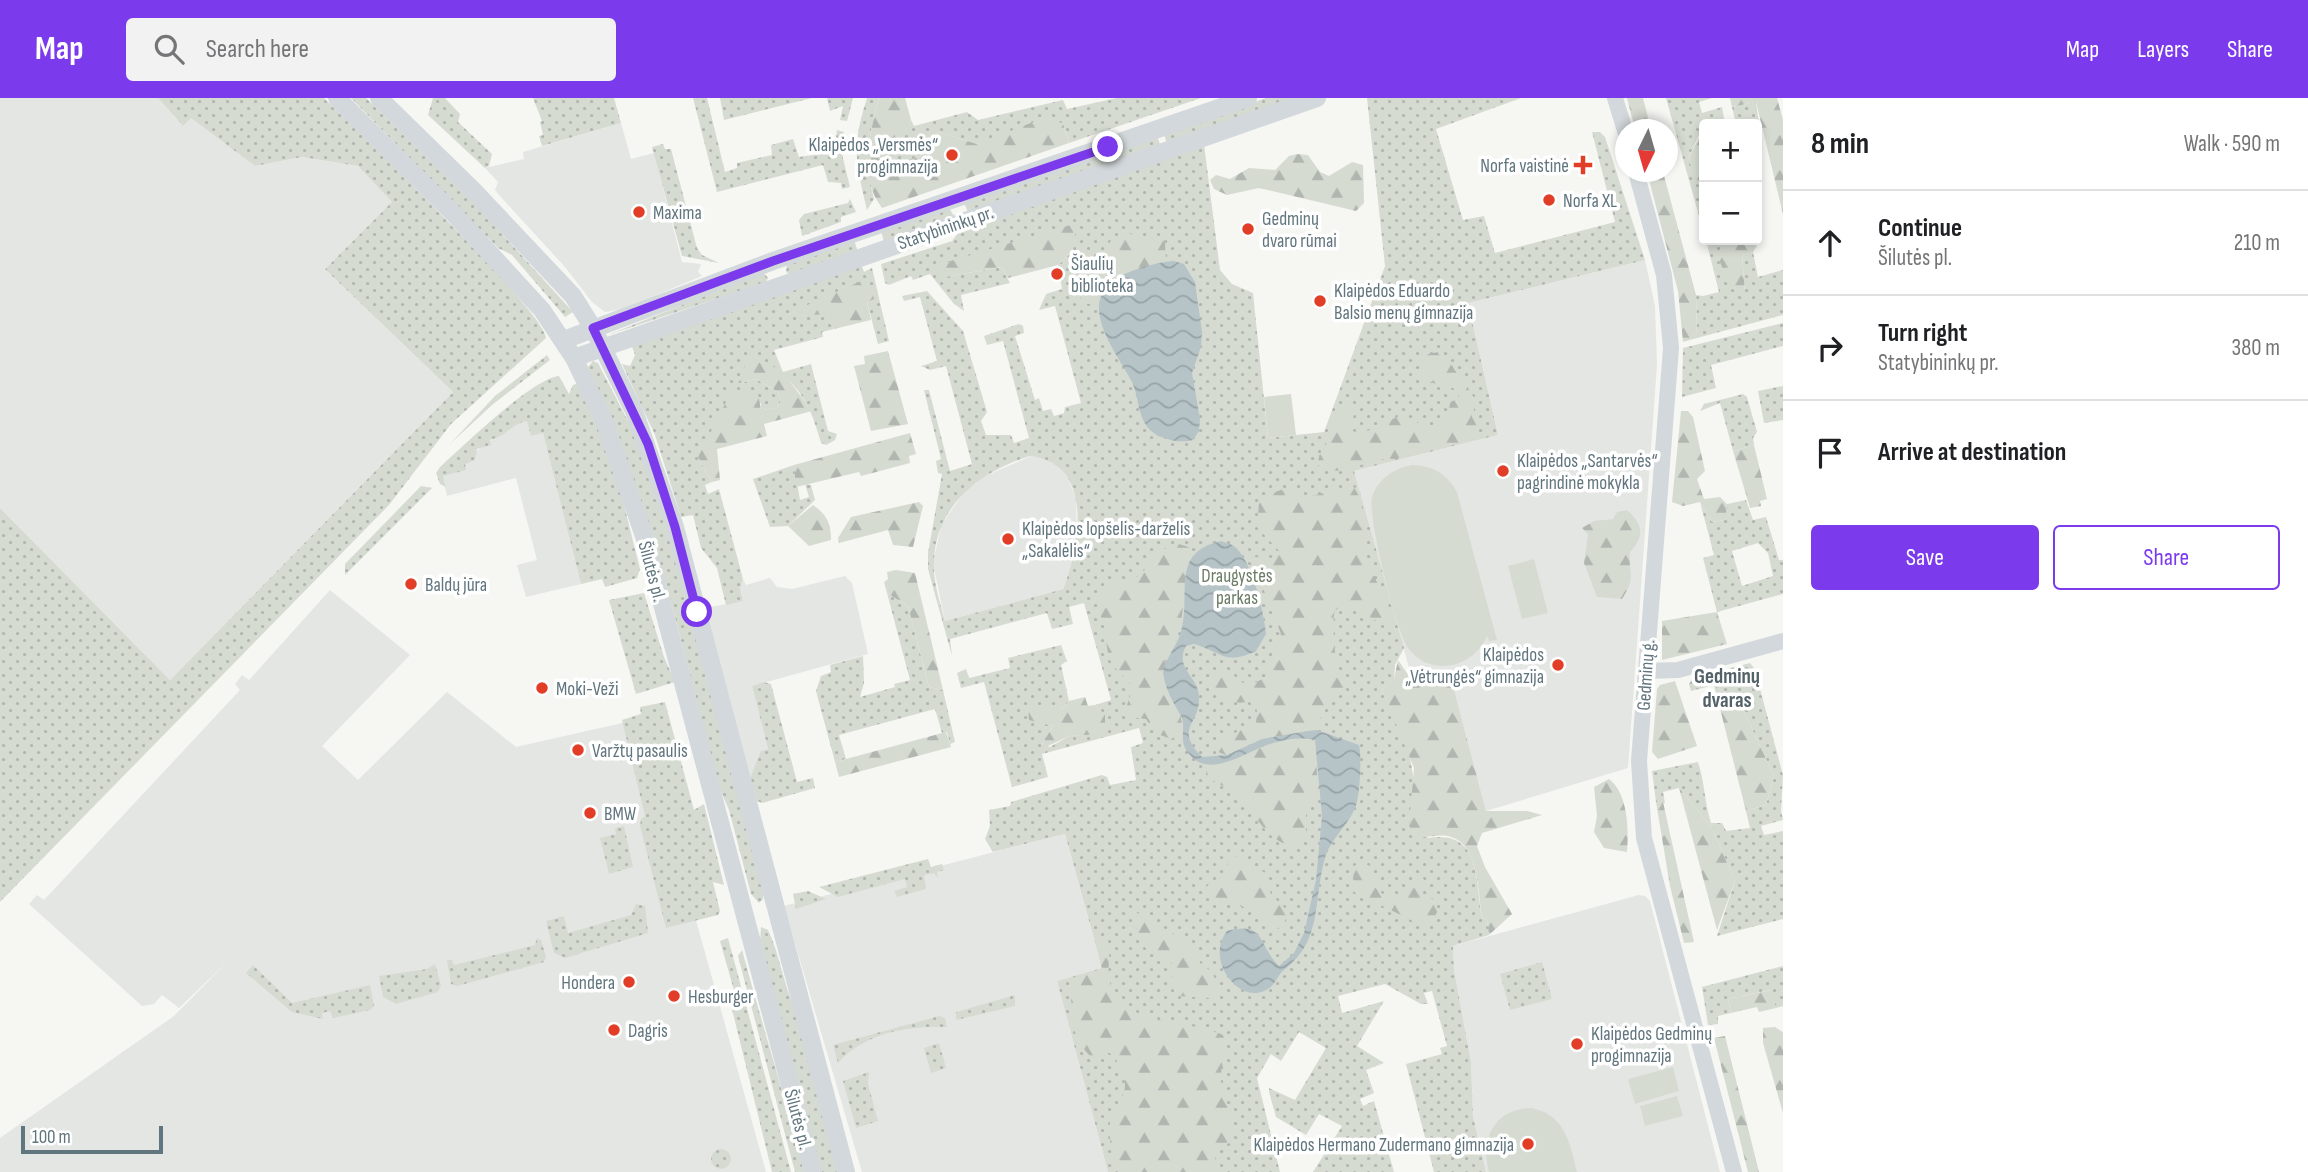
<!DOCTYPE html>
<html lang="en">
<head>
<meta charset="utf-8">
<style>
  body { margin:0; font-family:"Sofia Sans Condensed",sans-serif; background:#f2f2f2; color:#202124 }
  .controls { position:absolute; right:21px; top:21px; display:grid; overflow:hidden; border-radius:7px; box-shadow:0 4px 10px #0003 }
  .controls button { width:63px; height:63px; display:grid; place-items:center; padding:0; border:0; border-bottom:2px solid #e0e0e0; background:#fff; color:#202124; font:35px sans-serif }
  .compass { position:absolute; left:1615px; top:21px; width:63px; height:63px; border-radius:50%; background:#fff; box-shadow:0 4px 10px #0003; rotate:185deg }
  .scale { position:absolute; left:21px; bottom:18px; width:142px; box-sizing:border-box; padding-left:7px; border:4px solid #61757e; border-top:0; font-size:19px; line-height:24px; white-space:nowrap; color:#61757e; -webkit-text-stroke:5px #fff; paint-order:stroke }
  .stop { position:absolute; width:21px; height:21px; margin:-16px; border:5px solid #7c3aed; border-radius:50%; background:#fff }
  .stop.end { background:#7c3aed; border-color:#fff; box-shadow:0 2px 7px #0008 }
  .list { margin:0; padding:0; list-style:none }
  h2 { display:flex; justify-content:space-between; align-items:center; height:91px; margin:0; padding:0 28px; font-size:30px }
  h2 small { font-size:23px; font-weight:400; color:#757577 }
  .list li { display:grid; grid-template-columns:46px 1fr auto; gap:21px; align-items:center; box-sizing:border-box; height:105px; padding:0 28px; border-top:2px solid #e0e0e0 }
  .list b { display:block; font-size:26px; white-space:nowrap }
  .list p { margin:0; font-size:23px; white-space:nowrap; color:#757577 }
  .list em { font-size:23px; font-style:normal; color:#757577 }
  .actions { display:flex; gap:14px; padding:21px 28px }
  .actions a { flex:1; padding:16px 0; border:2px solid #7c3aed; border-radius:7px; text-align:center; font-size:24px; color:#7c3aed }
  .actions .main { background:#7c3aed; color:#fff }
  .icon { flex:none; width:38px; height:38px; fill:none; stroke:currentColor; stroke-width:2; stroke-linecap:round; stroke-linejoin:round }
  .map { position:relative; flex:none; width:1783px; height:1074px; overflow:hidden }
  header { display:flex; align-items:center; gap:42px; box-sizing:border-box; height:98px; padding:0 35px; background:#7c3aed; color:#fff }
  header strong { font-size:33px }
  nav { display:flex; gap:38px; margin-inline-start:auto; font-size:24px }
  .search { width:490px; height:63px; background:#f2f2f2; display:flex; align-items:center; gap:18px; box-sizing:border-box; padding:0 24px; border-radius:7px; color:#757577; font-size:26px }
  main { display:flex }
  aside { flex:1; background:#fff }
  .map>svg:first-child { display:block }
  .built { fill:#e4e6e4 }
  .grass { fill:url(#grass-dots); fill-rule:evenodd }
  .forest { fill:url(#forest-firs) }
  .garden { fill:#d6dbd2 }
  .water { fill:url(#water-waves) }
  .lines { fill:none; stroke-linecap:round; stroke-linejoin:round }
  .secondary { stroke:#d2d8db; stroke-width:16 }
  .primary { stroke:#d2d8db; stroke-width:18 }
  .route { stroke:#7c3aed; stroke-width:9 }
  .poi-dot { fill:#e23e27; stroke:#fff; stroke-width:2.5 }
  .labels { text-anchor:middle; stroke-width:7; stroke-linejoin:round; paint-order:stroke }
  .poi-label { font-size:19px; fill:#61757e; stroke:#fff; text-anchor:start }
  .street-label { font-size:19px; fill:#61757e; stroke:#fff }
  .park-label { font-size:19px; fill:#6b7b64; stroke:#fff }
  .neighbourhood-label { font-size:21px; font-weight:bold; fill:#536269; stroke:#fff }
</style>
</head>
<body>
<header>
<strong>Map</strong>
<div class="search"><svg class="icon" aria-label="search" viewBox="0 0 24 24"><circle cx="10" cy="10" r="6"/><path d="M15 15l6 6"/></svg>Search here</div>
<nav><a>Map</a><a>Layers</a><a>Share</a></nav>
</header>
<main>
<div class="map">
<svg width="1783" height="1074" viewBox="0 0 1783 1074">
  <defs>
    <pattern id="grass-dots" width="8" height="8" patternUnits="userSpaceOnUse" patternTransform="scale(1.75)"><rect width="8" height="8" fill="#d6dbd2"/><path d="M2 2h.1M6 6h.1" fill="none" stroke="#b1b6b0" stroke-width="1.8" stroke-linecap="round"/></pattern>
    <pattern id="forest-firs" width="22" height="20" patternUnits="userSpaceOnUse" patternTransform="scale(1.75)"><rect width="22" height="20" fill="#d6dbd2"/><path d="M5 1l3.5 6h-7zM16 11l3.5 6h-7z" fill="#b1b6b0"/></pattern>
    <pattern id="water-waves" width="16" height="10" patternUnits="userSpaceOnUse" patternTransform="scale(1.75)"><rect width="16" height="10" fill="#b6c4c7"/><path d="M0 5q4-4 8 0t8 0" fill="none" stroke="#97a4a7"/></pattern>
  </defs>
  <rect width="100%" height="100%" fill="#f6f6f3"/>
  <g class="built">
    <path d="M0,0h158l24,27 9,-8 64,49 47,-9 56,9 34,36 -67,67 128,123 -283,288 -170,-172z"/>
    <path d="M621,25l10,36 23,-6 28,109 19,2 -3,8 4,4 -79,33 -18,3 -13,-10 -27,-35 -66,-72 -4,-5 3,-8 -13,-14 39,-9 -1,-7z"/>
    <path d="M1645,162l10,46 2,59 -29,403 -142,43 -36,-137 -37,8 -59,-211 144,-36 -30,-132z"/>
    <path d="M527,322l16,12 38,152 -55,13 -9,-32 20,-5 -21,-82 -69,18 -5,-20 73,-53z"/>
    <path d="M1031,358l15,2 13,8 10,14 7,19 1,50 -14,40 -118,32 -12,-58 8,-37 22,-33 22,-17z"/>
    <path d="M845,478l7,7 16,71 -116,32 16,63 -7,4 -11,25 -45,-170 38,-7 -3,-12 3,-10 3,6 24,-7 7,9 15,2z"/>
    <path d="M330,492l80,65 -88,91 36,34 89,-88 69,55 124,-28 126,453h-766v-34l174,-122 54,-55 -49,47 -17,-13 -8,9 -12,2 -113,-102 8,-9 7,5 196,-210 -5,-6 7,-9 7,5z"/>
    <path d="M1065,736l37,135 -45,12 51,191h-246l-78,-266z"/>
    <path d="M1639,797l6,1 5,5 70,271h-234l-13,-56 -2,-54 -17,-92 -1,-24z"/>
  </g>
  <g class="grass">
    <path d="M158,0h166c31,30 221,214 222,240l-95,86 -62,81 -389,397v-394l170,172 283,-288 -128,-123 67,-67 -34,-36 -56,-9 -47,9 -64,-48 -8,8z"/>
    <path d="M351,0h15l108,105 99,109 -8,5 -53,-62 -14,-7z"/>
    <path d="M433,0h12l15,16 -2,8 34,32 -3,12 -4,2 -57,-53z"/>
    <path d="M533,0h81l7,25 -79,23 -3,-10 4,-1 -3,-13 2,-1z"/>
    <path d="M693,0h14l18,74 12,-4v-5l35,-8 -1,-10 22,-6 6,18 35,-5 3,-22 7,2 -2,22 8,33 -8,2 -1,-6 -13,-1 -5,-17 -106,27z"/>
    <path d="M720,0h92l-88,22z"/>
    <path d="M827,0h26l-6,23 -7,-1 3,-14 -13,5z"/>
    <path d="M867,0h12c-11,42 -15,58 -5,101l-7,11c-11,-48 -16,-63 0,-112z"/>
    <path d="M1117,0h84l-132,45 -6,-20 -86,21 -39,-12c-15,22 -17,32 -47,26l20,-38 3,6 53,-14 11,8 85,-20 4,9z"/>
    <path d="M1266,0h34l-133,47 -3,-11z"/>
    <path d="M1367,0h154l-85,31 27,91 21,-4 11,37 120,-31 -23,-90h8l5,5 40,123 -177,43 30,132 -144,36 50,177 -9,17 -1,15 -12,10 27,62 6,35 -4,21 17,30c53,-8 47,40 54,79l5,3 2,15 -36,11 1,24 17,92 2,54 13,56h-52l-28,-108 36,-10 -2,-6 7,-2 -15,-55 -8,2 4,11h-7l-36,-20 -47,12 4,17 42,-12 -27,45 27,17 -18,7 8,23 -14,6 3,7 11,-5 20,71h-81l29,-46 -23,-12 -13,21 -30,-18 -7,-25v-4l26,12 31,-52 -27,-16 -18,29 -10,-7 -14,24 23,94h-172l-51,-191 45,-13 -37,-134 -72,18 -8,-13 5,-13 -1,-16 21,-4 1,-4 91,-27 5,2 3,8 26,-5 -5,-33 12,-4 -4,-15 -97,26 6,23 -36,10 -28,-105 -23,6 -4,-15 9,-4 3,9 41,-10 -2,-10 53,-13 6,16 -6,4 8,36 -7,8h-33l7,12 17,5 -11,18 8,3 19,-11 31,-3c7,-14 6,-17 -5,-28l16,-5 -27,-97 -15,4 4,17 -21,5 -5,-16 -97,26 2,17 -24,-87v-16l14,-79 -4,-1 -2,-12 5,-2 -17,-69h5l21,81 22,-7 -26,-98 -16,4 -9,-4 16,-5 -17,-64 -16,4 -2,-5 25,-5 36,40 24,81 -6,9 5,14h25l3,8 15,-5 -26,-97 -16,4 -3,-9 35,-12 4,2 1,7 -9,3 20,64 4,-2 4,13 8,-2 3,7 10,-3 1,-6 16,-4 -26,-97 -16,4 7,-16 16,-5 -4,-24 15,-14 -134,27 63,-11 8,16 -49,12 3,16 -10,-7 -24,-30 -17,6 -2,-4 -22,9 -4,-2 -4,-19 71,-23 13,-17 239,-80 16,126 12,14 21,9 15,145 56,-6 61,-166zM1030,358c65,7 50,91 33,133l-118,32c-5,-19 -12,-39 -11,-59 1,-56 47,-91 96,-106z"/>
    <path d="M1666,0h46l-13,4 3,11 20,-6 3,17h-21l-16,35 16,24v51z"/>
    <path d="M1756,4l3,22h-23l-4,-17z"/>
    <path d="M1157,38l4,11 -193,65 -4,-9z"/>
    <path d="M663,46l2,5h6l26,99 5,7 17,8 -37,-7 -30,-109z"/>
    <path d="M850,101l6,13 -15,5v5l-39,14 -3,-16 5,-6 44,-11z"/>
    <path d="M949,110l5,8 -70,26 -3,-11z"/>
    <path d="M854,142l4,12 -68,22 -4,-2 1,-8z"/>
    <path d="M1706,142h20l19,51 -3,-36 11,-3 5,25 25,-7v45l-86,23 -1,-43 7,1 16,-4z"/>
    <path d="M860,163l4,11 8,-4 17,73 -11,3 -11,-42 -69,14 28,-3 8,16 -12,3 1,5 -49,13 9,22 28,-8 17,67 9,3 -2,6 -9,5 -5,-2c-13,-48 -27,-65 -69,-88l-15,29 19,-5 22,13 3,9 -4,7 -16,2v-7l-63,54 14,25 -7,3 3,9 11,-5 24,90 -3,10 3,12 -17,4 -9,-37 -16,-20 -8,-33 -12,2 -26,-82 -33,-71 8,2 5,-11 -5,-14z"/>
    <path d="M763,174l5,6 -2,4 -158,53z"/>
    <path d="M1783,225v23l-72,19 5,23 -34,9 1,-49z"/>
    <path d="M547,257l3,5 -58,45 -42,39 45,-48z"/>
    <path d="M593,263l5,2 43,83 17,51 106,395 -1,7 -4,4 -8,-9 -22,-84 -10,-23c-38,-142 -68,-287 -131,-420z"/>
    <path d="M559,278l10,18 4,-9 6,-2 35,82 26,104 -3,9 -32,9 -3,-8 -21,5 -38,-151 -12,3 -4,-15c-15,3 -21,15 -37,19l1,5 -14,4 -2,11 -10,4 1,6 -23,6 2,10 -5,-2 -4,-11 4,-6c21,-19 93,-89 119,-91z"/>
    <path d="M1783,288v34l-19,3 -6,-32z"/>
    <path d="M1743,296l4,3 10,35 -4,6 1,7 -21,6 -13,-48 -20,8 4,-7z"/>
    <path d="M794,367l6,35 9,-3 -4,-13 6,1 4,15 -27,26 -18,1 -17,-48z"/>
    <path d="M421,388l11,2 -87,87v-11z"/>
    <path d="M1746,402l7,20 13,-3 13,43h4v34l-66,18 -14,-54 11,-3 -14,-53 12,20 12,-2 3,-16zM1758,445l10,10 5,23 -31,10 -10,-35z"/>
    <path d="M644,495l20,64 11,25 -39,12 -27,-94z"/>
    <path d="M887,495l21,13 21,81 14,3 12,52 -5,2 -3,-12 -5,1 -7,-24 -96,26 7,24 -11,3 -19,-71 5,-15 10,-4 -1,-7 33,-9 1,27 -4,14 35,-10 -1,-3 16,-4z"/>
    <path d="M1750,565l4,5 -3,2 5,16 3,-1 24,90 -2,36 2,9 -22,6 3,9 19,-4v88l-66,17 18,-55 -23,-53 -33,-40 -16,4 2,11 -9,-1 -4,-31 46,-9c7,21 6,39 13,61h11l4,8 24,-3 -4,-17 20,-6 8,-29 -34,-73 -26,-18 -23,6 -2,-7 4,-6z"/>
    <path d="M764,584l7,2 26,98 16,-4 2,10 -53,15 -5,-2 -7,-23 11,-27 7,-2 -16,-63z"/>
    <path d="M665,604l29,108 10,-6 20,81 -11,-3 7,29 -2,4 -52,13 -26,-102 1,-7 4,-3 -23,-96 19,-6 -1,-7z"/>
    <path d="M624,728l9,41 -24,7 -9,-36 16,-4 -1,-6z"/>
    <path d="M928,761l3,8 11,-3 2,6 -7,2 1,6 -4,-5 -10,2 2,14 -29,8 -3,-6 13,-4 -2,-8 -67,18 -19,-10z"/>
    <path d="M808,793l18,8 -30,10 -3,-15z"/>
    <path d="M636,806l9,2 3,27 -83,25 -11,-5 -8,-32 18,-5 4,17 63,-18z"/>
    <path d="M761,829l7,3c12,25 15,53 27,79l44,163h-18l-61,-230z"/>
    <path d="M537,840l4,2 5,17 -2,5 -87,24 -6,-2 -4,-24h5l2,5 81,-20z"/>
    <path d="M728,840l63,234h-19l-43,-175 6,-3 -15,-53z"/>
    <path d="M742,852c20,74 43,147 62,222h-9l-57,-216z"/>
    <path d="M1542,864l10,37 -42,11 -10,-36z"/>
    <path d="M435,866l6,21 -3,7 -42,12 -13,-7 -4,-21 48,-7z"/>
    <path d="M253,867l39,38 78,-18 4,21 -4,4 -37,8 -3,-7 -8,2 1,6 -31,-7 -46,-39z"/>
    <path d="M1783,868v40l-7,2 -6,-18 -42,9 3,14 -13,3v8l-10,1 -6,-38z"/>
    <path d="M1015,897v11l-59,14v-8z"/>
    <path d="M939,918l6,2 2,9c-39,-1 -82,5 -109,36l-5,-18z"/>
    <path d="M939,945l7,25 -15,5 -7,-25z"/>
    <path d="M869,974l-1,12 10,37 -22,7 -13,-47z"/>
    <circle cx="721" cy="1061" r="10"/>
  </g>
  <g class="forest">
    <path d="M879,0h26l6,22 -19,38c29,6 31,-4 46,-26l39,12 64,-25 22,4 6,20 -187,65c-25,-33 -12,-74 -3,-110z"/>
    <path d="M1627,0h16l8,31h-16z"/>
    <path d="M1730,0h47l6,22v94l-27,-112 -24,5z"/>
    <path d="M1704,30v55l-5,3 -11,-27z"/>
    <path d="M1297,56l11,1 12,17 9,4 23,-14 11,3 1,38 -8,8 -97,-23 -32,7 -13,-6 -4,-9 6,-5 14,4 19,-11 26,2 14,-14z"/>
    <path d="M1647,74h16l33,123 1,43 -14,4 -5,-51z"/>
    <path d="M1077,125l-4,28 -15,14 -50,13 -6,-11 -63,11 -5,-12z"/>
    <path d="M1127,134l16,8 18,-2 4,5 1,18 -34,10 -31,26 -1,6 -13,1 -6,-4 -3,-13c6,-8 15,-11 22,-18 14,-16 -2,-29 27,-37z"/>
    <path d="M1726,142h29l2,6 -4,6 -11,3 3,36 -14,-2 -13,-32z"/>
    <path d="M868,180l6,21 -7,3 4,18 -37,9 -8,-15 -28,2 -2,-6z"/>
    <path d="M888,253l20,73 -37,7 -17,-65 11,-2 -1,-8z"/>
    <path d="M1438,254c12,7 14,15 22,26 11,15 19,19 12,39l7,13 -2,9 -83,20c-25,-2 -52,20 -75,9 -3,-17 7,-19 11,-32 3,-7 1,-15 3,-23l17,-8 7,5 -8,15 2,6c17,5 34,-9 48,-15l34,12 14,-7 3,-18 9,-6 -2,-8c-20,-4 -47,-8 -33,-34z"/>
    <path d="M751,256l32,18 29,39 -48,13 3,12 -50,13 3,31 -8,2 -14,-25 32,-63 23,-4 5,4 3,16 16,-2 4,-7 -3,-9 -22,-13 -20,5z"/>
    <path d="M1681,313h7l5,6 12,54 -8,8 7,20 16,-2 7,7 -2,16 -13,2 -12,-20 -17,4 -11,-4z"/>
    <path d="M910,335l6,21 -7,2 1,7 -49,13 -2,-4 -63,15 -2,-22z"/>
    <path d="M1754,347l13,54 -7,2 1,5 -11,2 -17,-57z"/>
    <path d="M1353,388c15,20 9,50 15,75 5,21 22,34 24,61l-5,4c-17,-5 -32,-27 -52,-16 -3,7 -1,43 2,52 2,10 7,18 9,28l-20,10 -9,30 -55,9 -36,16 -16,-6 -1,-4 47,-22 1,-13 -8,-9c-18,6 -39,-6 -37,-27l10,-4 8,1 9,10 10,4 16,-7 16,-44 -30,-77 25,1 4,-6 -23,-25 2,-25c39,-27 26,-2 56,-7 12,-2 24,-7 38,-9z"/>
    <path d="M919,404l4,4 -10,41 -20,-2 -5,-15 -49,13 -1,-5 13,-21z"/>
    <path d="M813,407c14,10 18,18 18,35l-22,6 -21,-20z"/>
    <path d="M1627,412c16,14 18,27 3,42 -2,22 7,25 -8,47l-25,-2 -13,-34 4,-29 -6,-6 12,-7 19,-2 4,-7z"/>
    <path d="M1179,446l12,4c2,11 -5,22 -6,33 -3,30 -1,53 -20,79l17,63v10l-11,6 -16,-6 -9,-14 -17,-2 -4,-6 8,-24c-6,-8 -17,-16 -22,-25 -8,-19 -1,-31 -14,-53l3,-14 6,-10c11,-4 25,-3 33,-10 20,-17 5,-21 40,-31z"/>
    <path d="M896,472l19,3 28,117 -14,-3 -21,-81 -21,-13 -3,-11 4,-3 -1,-7z"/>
    <path d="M1717,514l10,32 -65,16v-39z"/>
    <path d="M1398,562l15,22 37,-8 36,137h41l15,4 -60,18 -5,13 8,21 27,47 -23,21 -2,-15 -5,-3c-4,-24 -3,-72 -31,-80 -11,-4 -23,2 -34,-1l-8,-10 5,-58 -32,-78 12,-11z"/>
    <path d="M1675,583l22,65 -39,13 -6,-7 5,-63 3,-4z"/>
    <path d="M1714,587l26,18 34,73 -8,29 -20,6z"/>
    <path d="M1085,599l3,9 7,-1 10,10v13l-5,6 -31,2 -25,12 -2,-4 11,-18 -24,-6 -1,-11h34l7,-8z"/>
    <path d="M946,634l5,15 -112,30 -4,-15z"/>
    <path d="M1304,639l11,3 3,53 -12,16v26l-7,11c-31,1 -43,-33 -61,-51 -10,-9 -23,-10 -32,-21v-10l18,-1 48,-20z"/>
    <path d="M1609,681c19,14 20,51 18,73l-23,-4 -10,-16 3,-16 -3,-29z"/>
    <path d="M1679,690l33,40 23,53 -18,49z"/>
    <path d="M1656,704h7l31,140 -10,1 -14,-57z"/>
    <path d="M1238,758l8,8 20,9 5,22 15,14 -1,13 -9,8 -11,-3 -10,-19 -25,-3 -24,-11 1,-8 19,-14 3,-15z"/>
    <path d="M1361,764l9,4 11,27c16,6 27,0 35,-15l8,1 -1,15 13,7 1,11 -5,10 -8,2 -9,-2 -61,-30 -1,-25z"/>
    <path d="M1134,813l55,32 12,21 11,8 8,19 -9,7 -34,-2 -6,-11 1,-22 -25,-12 -16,-34z"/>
    <path d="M1094,840l14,4c4,14 -3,29 3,44 16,42 78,33 112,49 7,20 0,20 -2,38 -3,24 22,48 7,71l-14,3 3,25h-98c-7,-16 -11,-32 -9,-50 1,-13 10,-18 14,-30 4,-13 -5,-33 -16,-40l-17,5c-23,-23 -22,-50 -17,-80l28,-8z"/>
    <path d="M1771,892l5,18 -17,4 -2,-5 -26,6 -3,-14z"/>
    <path d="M1775,929l8,5v81l-20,-70v-15z"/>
    <path d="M1725,938l34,136h-11l-34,-134z"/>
  </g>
  <g class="garden">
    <path d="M1291,296l5,41 -28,3 -4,-41z"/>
    <path d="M1412,367c20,0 35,9 45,27l40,148 -8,1 -2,-5c-13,32 -57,42 -79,12 -12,-17 -41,-132 -36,-151 6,-18 22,-29 40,-32z"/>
    <path d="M1534,461l14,54 -26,6 -14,-53z"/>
    <path d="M1673,969l6,24 -44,13 -7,-25z"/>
    <path d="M1677,998l6,20 -38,10 -5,-20z"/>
    <path d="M1531,1010c34,6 39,35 46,64h-88c-9,-33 5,-63 42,-64z"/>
  </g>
  <g class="water">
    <path d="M1174,163l10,3 11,18 7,50 -1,15 -9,26 8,46 -1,12 -6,9c-14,4 -35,-1 -45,-12 -11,-14 -9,-31 -16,-46 -17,-33 -62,-85 -5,-109 15,-6 31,-11 47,-12z"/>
    <path d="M1221,443c5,2 12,3 15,7 16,14 28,64 30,86l-10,17c-32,15 -34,1 -62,-7l-8,2c-12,22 12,30 13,50 2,29 -26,31 3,61l25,-2 35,-16 46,-8 9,-1 42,15c3,10 1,53 -4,63 -7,18 -24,30 -30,50 -12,41 -2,82 -40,111 -7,5 -9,15 -17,20 -28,18 -64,-29 -41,-58 39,-10 30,13 52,35l15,-13 10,-20 12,-53 6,-64 -7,-76c-13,-3 -29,-1 -42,3 -27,7 -67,42 -88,5 -5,-10 1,-23 -4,-32 -8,-14 -16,-27 -18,-44 3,-15 14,-26 18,-40 11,-39 -12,-79 40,-91z"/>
  </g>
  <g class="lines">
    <g class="secondary">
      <path d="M1615,0l11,36"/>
      <path d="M1636,74l28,103 7,73 -32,413 5,77 90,334"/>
      <path d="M1645,573l33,-1 105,-29"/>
    </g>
    <g class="primary">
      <path d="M337,0l116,115 89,97 32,48 31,65 39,113 169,636"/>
      <path d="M379,0l95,93 99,105 20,32 41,83 41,116 171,645"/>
      <path d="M564,242l209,-79 475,-163"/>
      <path d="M574,260l743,-260"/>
    </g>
  </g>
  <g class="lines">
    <path class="route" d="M697,514l-22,-85 -27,-83 -55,-116 180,-67 335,-114"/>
  </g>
  <g class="poi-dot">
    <circle cx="952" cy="57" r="7"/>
    <path d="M1579.5 56.5h7v7h7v7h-7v7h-7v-7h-7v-7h7z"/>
    <circle cx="1549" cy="102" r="7"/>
    <circle cx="639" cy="114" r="7"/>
    <circle cx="1248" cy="131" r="7"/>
    <circle cx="1057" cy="176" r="7"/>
    <circle cx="1320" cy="203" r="7"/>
    <circle cx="1503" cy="373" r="7"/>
    <circle cx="1008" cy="441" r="7"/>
    <circle cx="411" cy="486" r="7"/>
    <circle cx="1558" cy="567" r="7"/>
    <circle cx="542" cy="590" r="7"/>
    <circle cx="578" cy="652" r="7"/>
    <circle cx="590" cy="715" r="7"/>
    <circle cx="629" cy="884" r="7"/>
    <circle cx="674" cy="898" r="7"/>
    <circle cx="614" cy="932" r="7"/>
    <circle cx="1577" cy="946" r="7"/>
    <circle cx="1528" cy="1046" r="7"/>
  </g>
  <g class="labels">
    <g class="poi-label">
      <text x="938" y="53" text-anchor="end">Klaipėdos „Versmės“<tspan x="938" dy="22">progimnazija</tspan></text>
      <text x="1569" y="74" text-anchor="end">Norfa vaistinė</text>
      <text x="1563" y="109">Norfa XL</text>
      <text x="653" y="121">Maxima</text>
      <text x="1262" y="127">Gedminų<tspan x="1262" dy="22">dvaro rūmai</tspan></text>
      <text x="1071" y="172">Šiaulių<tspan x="1071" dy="22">biblioteka</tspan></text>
      <text x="1334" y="199">Klaipėdos Eduardo<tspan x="1334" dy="22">Balsio menų gimnazija</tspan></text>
      <text x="1517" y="369">Klaipėdos „Santarvės“<tspan x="1517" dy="22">pagrindinė mokykla</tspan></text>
      <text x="1022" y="437">Klaipėdos lopšelis-darželis<tspan x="1022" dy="22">„Sakalėlis“</tspan></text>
      <text x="425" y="493">Baldų jūra</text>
      <text x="1544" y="563" text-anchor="end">Klaipėdos<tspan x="1544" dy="22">„Vėtrungės“ gimnazija</tspan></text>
      <text x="556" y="597">Moki-Veži</text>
      <text x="592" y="659">Varžtų pasaulis</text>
      <text x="604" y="722">BMW</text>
      <text x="615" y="891" text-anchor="end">Hondera</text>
      <text x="688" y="905">Hesburger</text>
      <text x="628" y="939">Dagris</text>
      <text x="1591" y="942">Klaipėdos Gedminų<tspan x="1591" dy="22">progimnazija</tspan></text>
      <text x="1514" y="1053" text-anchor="end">Klaipėdos Hermano Zudermano gimnazija</text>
    </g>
    <g class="street-label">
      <text transform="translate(945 129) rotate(-19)" y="7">Statybininkų pr.</text>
      <text transform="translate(653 473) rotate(75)" y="7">Šilutės pl.</text>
      <text transform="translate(1645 577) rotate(-86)" y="7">Gedminų g.</text>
      <text transform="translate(799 1021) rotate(75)" y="7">Šilutės pl.</text>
    </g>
    <g class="park-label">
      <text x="1237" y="484">Draugystės<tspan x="1237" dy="22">parkas</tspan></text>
    </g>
    <g class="neighbourhood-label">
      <text x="1727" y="585">Gedminų<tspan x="1727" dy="24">dvaras</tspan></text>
    </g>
  </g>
</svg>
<div class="controls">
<button>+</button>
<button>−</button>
</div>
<svg class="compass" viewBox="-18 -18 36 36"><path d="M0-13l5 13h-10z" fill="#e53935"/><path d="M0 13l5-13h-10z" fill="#757577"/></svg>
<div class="scale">100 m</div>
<div class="stop" style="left:697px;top:514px"></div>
<div class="stop end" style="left:1108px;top:49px"></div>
</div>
<aside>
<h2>8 min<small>Walk · 590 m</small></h2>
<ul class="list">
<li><svg class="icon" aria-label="ahead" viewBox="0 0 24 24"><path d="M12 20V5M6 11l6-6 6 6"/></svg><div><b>Continue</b><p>Šilutės pl.</p></div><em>210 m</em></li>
<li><svg class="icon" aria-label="right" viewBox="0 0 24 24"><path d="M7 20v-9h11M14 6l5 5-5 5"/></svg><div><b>Turn right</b><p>Statybininkų pr.</p></div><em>380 m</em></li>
<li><svg class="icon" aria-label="arrive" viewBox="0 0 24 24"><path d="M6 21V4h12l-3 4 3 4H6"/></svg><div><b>Arrive at destination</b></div></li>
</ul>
<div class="actions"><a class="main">Save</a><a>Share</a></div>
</aside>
</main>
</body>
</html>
